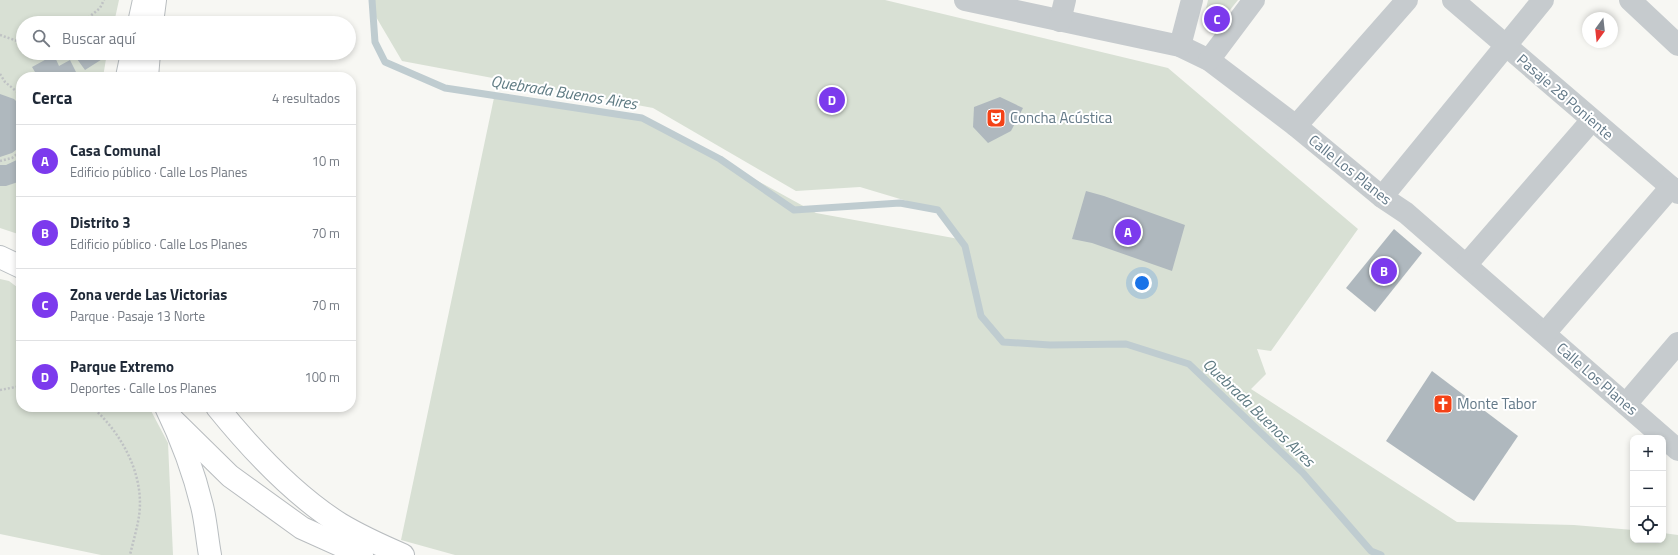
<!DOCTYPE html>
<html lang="es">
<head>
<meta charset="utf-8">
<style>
  body { margin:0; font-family:"Titillium Web",sans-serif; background:#f2f2f3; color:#1f2937 }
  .controls { position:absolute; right:12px; bottom:12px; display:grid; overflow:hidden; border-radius:8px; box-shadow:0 2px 6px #0003 }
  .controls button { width:36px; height:36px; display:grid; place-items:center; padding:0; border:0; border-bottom:1px solid #e0e1e3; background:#fff; color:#1f2937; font:20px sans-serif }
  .compass { position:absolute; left:1582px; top:12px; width:36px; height:36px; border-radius:50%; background:#fff; box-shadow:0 2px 6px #0003; rotate:195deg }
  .you { position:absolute; left:1142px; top:283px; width:14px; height:14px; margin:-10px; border:3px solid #fff; border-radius:50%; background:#1a73e8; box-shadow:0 0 0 6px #1a73e833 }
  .badge { display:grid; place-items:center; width:26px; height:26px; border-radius:50%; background:#7c3aed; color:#fff; font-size:13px; font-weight:700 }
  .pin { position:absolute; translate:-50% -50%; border:2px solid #fff; box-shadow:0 1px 4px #0006 }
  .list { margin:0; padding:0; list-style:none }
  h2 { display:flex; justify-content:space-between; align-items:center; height:52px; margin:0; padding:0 16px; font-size:17px }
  h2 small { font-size:13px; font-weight:400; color:#747a83 }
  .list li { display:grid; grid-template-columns:26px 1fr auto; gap:12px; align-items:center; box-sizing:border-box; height:72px; padding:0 16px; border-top:1px solid #e0e1e3 }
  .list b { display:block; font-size:15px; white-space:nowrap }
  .list p { margin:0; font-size:13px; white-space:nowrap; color:#747a83 }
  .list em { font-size:13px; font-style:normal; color:#747a83 }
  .icon { flex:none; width:22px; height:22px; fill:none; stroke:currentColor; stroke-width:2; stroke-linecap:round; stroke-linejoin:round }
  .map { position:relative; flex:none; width:1678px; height:555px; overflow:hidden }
  .search { position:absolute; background:#fff; box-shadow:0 2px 6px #0003; left:16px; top:16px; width:340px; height:44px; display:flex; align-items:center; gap:10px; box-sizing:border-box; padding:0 14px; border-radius:22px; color:#747a83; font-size:15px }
  .panel { position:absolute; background:#fff; box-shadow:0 2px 6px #0003; left:16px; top:72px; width:340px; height:340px; border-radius:16px }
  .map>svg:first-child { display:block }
  .green { fill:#d8e0d4 }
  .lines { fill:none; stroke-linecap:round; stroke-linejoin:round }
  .stream { stroke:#bfccd0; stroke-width:7 }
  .building { fill:#afb8be }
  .major-casing { stroke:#b9bec1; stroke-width:24 }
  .highway-casing { stroke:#b8bcbf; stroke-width:24 }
  .path { stroke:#bfc2c4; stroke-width:2.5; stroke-dasharray:2 2; stroke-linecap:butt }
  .minor { stroke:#c6cbce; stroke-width:22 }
  .major { stroke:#fff; stroke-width:22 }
  .highway { stroke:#fff; stroke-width:22 }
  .labels { text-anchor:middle; stroke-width:4; stroke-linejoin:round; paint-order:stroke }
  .street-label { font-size:15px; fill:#637988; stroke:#fff }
  .poi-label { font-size:15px; fill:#637988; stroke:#fff; text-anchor:start }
  .water-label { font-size:16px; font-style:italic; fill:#5f7b83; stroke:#fff }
</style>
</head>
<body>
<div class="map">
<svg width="1678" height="555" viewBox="0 0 1678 555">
  <rect width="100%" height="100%" fill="#f7f7f3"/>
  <g class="green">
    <path d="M0,0h119l-5,23h-91v30h84l-4,24h-82v158l-21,-7z"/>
    <path d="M370,0h515l283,68 190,161 -87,122 -14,-2 9,25 -15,15 206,133 117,3 59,5v10h30v-7l15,2v20h-1223l-54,-15 94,-447 152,27 169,93 143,26 -22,-29 -77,-23 -64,4 -143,-83 -251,-47 -33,-56z"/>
    <path d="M1208,0h30l-21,26 -12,-13z"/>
    <path d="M0,279l9,2 12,9v117h128l19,36 5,112h-72l-101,-21z"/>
  </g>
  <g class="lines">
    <path class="stream" d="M372,0l3,42 10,20 60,26 197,30 78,41 74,51 106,-7 38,7 27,36 16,70 22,26 47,3 76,-1 63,20 114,109 68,78 10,4"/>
  </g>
  <g class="building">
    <path d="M81,53h24l2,3 -22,14 -8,-11 5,-4z"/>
    <path d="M54,55l5,11 11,-6 8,16 -40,1 -6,-10z"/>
    <path d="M0,94l14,5 7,7v40l-9,7 -12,4z"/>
    <path d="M1000,97l23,11 -12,23 -23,12 -15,-16 1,-20z"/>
    <path d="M21,158v23l-15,5h-6v-21h6z"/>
    <path d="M1086,191l18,5 81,29 -13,46 -80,-28 -20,-4z"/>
    <path d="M1394,229l28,24 -47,59 -29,-24z"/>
    <path d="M1432,371l86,65 -44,65 -88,-60z"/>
  </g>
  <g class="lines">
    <g class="major-casing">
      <g id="major">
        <path d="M139,23l5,-23"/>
        <path d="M127,77l5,-24"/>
        <path d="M0,257l21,10"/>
        <path d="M166,407c15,31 28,66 36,99 4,16 5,33 8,49"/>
      </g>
    </g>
    <g class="highway-casing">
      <g id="highway">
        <path d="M152,23l3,-23"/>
        <path d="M147,77l2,-24"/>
        <path d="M217,407c34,42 77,88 123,117 20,12 42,22 63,31"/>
        <path d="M172,419l58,57 72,52 60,27"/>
      </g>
    </g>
    <g class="path">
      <path d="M82,23l18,-15 4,-8"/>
      <path d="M0,35l23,8"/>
      <path d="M0,74l5,8 16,13"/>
      <path d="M0,161l12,-3 9,-7"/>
      <path d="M0,390l21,-4"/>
      <path d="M92,407c30,26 53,69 47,109 -2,13 -6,26 -9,39"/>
    </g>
    <g class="minor">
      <path d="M965,0l215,46 29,14 87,66 86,71 24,16 272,237"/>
      <path d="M1453,0l225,193"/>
      <path d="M1630,0l48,45"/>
      <path d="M1060,21l5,-21"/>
      <path d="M1180,46l12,-46"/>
      <path d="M1209,60l45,-60"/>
      <path d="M1296,126l111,-126"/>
      <path d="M1382,197l161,-197"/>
      <path d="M1466,265l126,-145"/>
      <path d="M1545,333l126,-146"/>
      <path d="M1626,404l52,-61"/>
    </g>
    <use href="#major" class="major"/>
    <use href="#highway" class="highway"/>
  </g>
  <defs>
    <g id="theatre-square" transform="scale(1)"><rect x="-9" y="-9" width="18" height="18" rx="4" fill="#f44217" stroke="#fff"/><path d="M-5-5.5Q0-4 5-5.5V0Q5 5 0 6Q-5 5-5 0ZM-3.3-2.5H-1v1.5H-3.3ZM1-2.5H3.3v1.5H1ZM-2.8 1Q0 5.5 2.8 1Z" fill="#fff"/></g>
    <g id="church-square" transform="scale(1)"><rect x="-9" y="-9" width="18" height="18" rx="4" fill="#f44217" stroke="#fff"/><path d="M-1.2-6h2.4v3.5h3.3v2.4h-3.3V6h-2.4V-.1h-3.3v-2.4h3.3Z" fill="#fff"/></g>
  </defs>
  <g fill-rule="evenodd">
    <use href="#theatre-square" x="996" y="118"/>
    <use href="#church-square" x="1443" y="404"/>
  </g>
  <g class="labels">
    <g class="street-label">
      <text transform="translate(1565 97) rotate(41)" y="5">Pasaje 28 Poniente</text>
      <text transform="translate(1350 170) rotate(39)" y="5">Calle Los Planes</text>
      <text transform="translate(1597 379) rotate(41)" y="5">Calle Los Planes</text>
    </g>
    <g class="poi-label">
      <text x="1010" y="123">Concha Acústica</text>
      <text x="1457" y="409">Monte Tabor</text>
    </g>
    <g class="water-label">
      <text transform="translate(564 92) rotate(9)" y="6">Quebrada Buenos Aires</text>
      <text transform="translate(1259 412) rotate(44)" y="6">Quebrada Buenos Aires</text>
    </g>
  </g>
</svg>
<div class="controls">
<button>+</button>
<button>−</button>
<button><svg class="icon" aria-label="locate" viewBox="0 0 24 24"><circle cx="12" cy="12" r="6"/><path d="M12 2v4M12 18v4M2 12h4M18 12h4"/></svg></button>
</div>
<svg class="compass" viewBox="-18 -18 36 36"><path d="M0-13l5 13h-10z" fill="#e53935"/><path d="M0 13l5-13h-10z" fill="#747a83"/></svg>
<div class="you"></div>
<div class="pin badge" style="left:1128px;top:232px">A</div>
<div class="pin badge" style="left:1384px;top:271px">B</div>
<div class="pin badge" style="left:1217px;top:19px">C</div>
<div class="pin badge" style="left:832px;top:100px">D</div>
<div class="search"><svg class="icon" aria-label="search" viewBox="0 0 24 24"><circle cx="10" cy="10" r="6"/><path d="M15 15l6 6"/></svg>Buscar aquí</div>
<section class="panel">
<h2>Cerca<small>4 resultados</small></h2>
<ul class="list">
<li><span class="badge">A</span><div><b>Casa Comunal</b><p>Edificio público · Calle Los Planes</p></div><em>10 m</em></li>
<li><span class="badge">B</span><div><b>Distrito 3</b><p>Edificio público · Calle Los Planes</p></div><em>70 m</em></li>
<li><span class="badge">C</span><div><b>Zona verde Las Victorias</b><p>Parque · Pasaje 13 Norte</p></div><em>70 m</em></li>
<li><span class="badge">D</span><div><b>Parque Extremo</b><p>Deportes · Calle Los Planes</p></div><em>100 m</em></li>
</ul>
</section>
</div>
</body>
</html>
